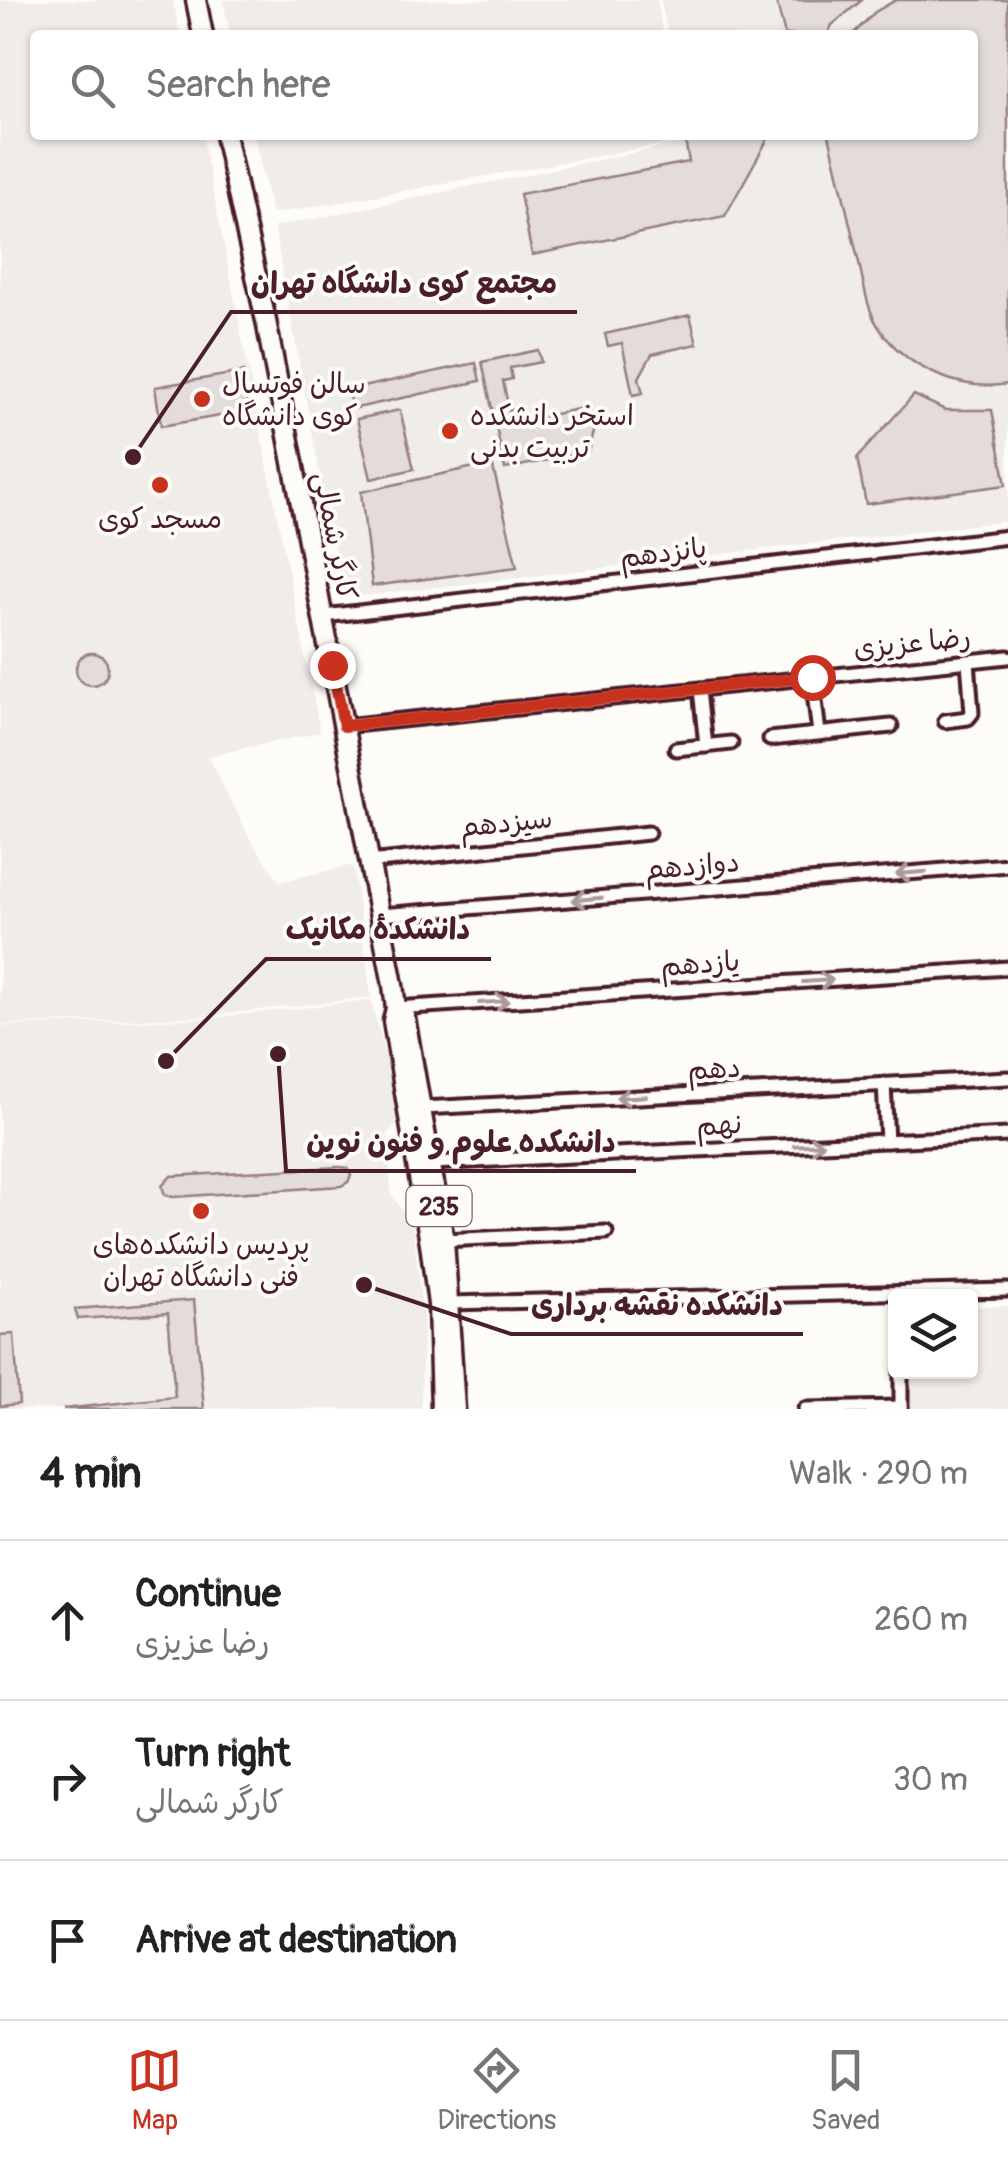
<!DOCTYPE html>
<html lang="en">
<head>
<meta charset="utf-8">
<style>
  body { margin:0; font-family:Pangolin,"Playpen Sans Arabic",sans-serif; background:#f2f2f2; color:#222 }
  .controls { position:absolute; right:30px; bottom:30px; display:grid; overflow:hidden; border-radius:10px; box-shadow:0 2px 8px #0004 }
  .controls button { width:90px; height:90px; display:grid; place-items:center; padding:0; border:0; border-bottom:2px solid #e0e0e0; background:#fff; color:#222; font:50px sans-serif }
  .stop { position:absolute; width:30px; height:30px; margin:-22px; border:8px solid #c8321e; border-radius:50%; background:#fff }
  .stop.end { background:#c8321e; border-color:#fff; box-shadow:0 2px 10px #0008 }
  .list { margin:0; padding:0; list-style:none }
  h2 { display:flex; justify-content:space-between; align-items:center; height:130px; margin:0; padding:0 40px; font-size:42px }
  h2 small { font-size:32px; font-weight:400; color:#767676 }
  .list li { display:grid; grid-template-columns:65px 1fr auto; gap:30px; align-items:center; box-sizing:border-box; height:160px; padding:0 40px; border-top:2px solid #e0e0e0 }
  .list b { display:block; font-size:38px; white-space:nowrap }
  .list p { margin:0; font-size:32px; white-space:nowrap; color:#767676 }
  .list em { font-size:32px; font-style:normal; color:#767676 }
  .icon { flex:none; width:55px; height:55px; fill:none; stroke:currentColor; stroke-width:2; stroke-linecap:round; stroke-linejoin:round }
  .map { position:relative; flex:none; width:1008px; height:1409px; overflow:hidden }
  .search { position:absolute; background:#fff; box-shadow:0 2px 8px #0004; left:30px; right:30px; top:30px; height:110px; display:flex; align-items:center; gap:25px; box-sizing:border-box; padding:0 35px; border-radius:10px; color:#767676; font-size:38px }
  .sheet { height:610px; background:#fff }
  nav { display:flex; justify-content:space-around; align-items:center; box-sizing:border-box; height:140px; border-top:2px solid #e0e0e0; background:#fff; font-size:28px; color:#767676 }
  nav a { display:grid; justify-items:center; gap:5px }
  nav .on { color:#c8321e }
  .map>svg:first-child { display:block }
  .built { fill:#f0ece8 }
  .green { fill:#e3dcda; stroke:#967e82; stroke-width:2.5 }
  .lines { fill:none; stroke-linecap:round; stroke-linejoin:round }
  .minor-casing { stroke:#4a1f2b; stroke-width:19 }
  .primary-casing { stroke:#4a1f2b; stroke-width:25 }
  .minor { stroke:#fdfcf7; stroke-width:11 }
  .primary { stroke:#fdfcf7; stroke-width:18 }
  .oneway { stroke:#ac999b }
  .route { stroke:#c8321e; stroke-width:12 }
  .poi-dot { fill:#c8321e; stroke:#fdfcf7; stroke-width:4 }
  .labels { text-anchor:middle; stroke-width:8; stroke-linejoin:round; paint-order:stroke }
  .shield { fill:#fdfcf7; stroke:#806168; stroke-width:2.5 }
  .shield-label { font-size:25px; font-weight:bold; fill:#4a1f2b }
  .poi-label { font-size:28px; fill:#4a1f2b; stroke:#fdfcf7; text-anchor:start }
  .street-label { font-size:28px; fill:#4a1f2b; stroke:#fdfcf7 }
  .leader { fill:none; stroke:#4a1f2b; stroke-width:4 }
  .callout-dot { fill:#4a1f2b; stroke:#fdfcf7; stroke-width:4 }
  .callout-label { font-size:30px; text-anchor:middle; font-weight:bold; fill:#4a1f2b; stroke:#fdfcf7; stroke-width:8; stroke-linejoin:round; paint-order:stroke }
</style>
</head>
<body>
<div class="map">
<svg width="1008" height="1409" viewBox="0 0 1008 1409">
  <rect width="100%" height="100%" fill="#fdfcf7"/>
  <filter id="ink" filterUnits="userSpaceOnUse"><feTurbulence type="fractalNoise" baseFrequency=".01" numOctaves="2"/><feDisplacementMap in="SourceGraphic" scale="20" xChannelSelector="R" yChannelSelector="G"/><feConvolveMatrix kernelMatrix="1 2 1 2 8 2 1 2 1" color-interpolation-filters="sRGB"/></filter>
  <g filter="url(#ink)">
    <g class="built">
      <path d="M0,0h173l7,35h-145v100h167l118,597 -112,24 40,79 32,47 73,-17 18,132 -164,19 -207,9z"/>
      <path d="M223,0h434l6,35h-432z"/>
      <path d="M661,0h347v521l-665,77 -69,-371 412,-85v-7h287v-100h-305z"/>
      <path d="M254,135h427l1,6 -410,73z"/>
      <path d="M371,1000l30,116 -13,17 3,61 22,33 10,90 -2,92h-421v-383l212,-8z"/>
      <path d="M1008,1306v103h-98v-37h60l1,-65z"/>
    </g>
    <g class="green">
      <path d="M776,0h86l-30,25 -5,10h-42z"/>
      <path d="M896,0h112v384c-47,8 -101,-15 -128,-55 -13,-18 -16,-45 -21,-66 -10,-42 -20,-85 -30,-128h144v-100h-121l23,-23z"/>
      <path d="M684,135h86l-45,81 -193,39 -12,-61 169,-32z"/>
      <path d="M690,315l7,29 -45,10 -13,24 4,15 -10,2 -11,-52 -14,3 -3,-12z"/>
      <path d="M538,350l3,12 -31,6 2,11 -9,2 6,29 9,-1 4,12 65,-14 6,25 -5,20 -83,17 -23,-107z"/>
      <path d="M476,363l4,18 -128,28 -4,-19z"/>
      <path d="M243,372l6,39 -88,15 -6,-39z"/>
      <path d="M914,395l31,15h47l14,75 -140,19 -9,-46z"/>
      <path d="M400,410l14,59 -43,10 -14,-60z"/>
      <path d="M492,463l25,104 -145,19 -11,-94z"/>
      <circle cx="92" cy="669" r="16"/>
      <path d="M339,1167l9,1 3,7 -3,7 -7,4 -168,11 -8,-2 -3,-9 9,-10z"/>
      <path d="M194,1300l10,109h-141l112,-12 -7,-84 -90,6 -3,-10z"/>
      <path d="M14,1334l5,70 -19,2v-71z"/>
    </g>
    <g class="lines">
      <g class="minor-casing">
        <g id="minor">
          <path d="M324,616l684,-79"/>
          <path d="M812,677l7,56"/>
          <path d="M700,689l6,57"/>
          <path d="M945,721l23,-3 4,-5 -4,-52"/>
          <path d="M344,726l664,-69"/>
          <path d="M770,739l121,-13"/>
          <path d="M676,749l55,-6"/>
          <path d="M369,862l279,-29"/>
          <path d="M380,915l628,-50"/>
          <path d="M396,1008l612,-40"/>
          <path d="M884,1084l3,57"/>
          <path d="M422,1108l586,-30"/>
          <path d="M432,1163l576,-28"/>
          <path d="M444,1240l162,-8"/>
          <path d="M450,1303l558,-13"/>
          <path d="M901,1372v37"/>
          <path d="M805,1409l96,-2"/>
        </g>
      </g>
      <g class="primary-casing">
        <g id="primary">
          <path d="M196,0l7,35"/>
          <path d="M225,135l41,186 127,664 3,23 -3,13 37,222 8,61 3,105"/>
          <path d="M396,1008l9,10 39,222 11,169"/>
        </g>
      </g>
      <use href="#minor" class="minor"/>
      <use href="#primary" class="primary"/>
    </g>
    <defs><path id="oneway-shaft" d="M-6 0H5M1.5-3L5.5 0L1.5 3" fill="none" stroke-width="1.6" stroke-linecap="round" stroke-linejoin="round" transform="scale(2.5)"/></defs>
    <g class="oneway">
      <use href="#oneway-shaft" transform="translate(911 873) rotate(175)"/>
      <use href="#oneway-shaft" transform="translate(587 899) rotate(175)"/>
      <use href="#oneway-shaft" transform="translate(818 981) rotate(-4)"/>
      <use href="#oneway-shaft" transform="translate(494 1002) rotate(-4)"/>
      <use href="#oneway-shaft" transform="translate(631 1097) rotate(177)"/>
      <use href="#oneway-shaft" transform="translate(809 1145) rotate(-3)"/>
    </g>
  </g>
  <g class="lines" filter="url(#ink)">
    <path class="route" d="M332,665l12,61 468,-49"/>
  </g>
  <g class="poi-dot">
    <circle cx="202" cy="399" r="10"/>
    <circle cx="450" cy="431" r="10"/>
    <circle cx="160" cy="485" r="10"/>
    <circle cx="201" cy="1211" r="10"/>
  </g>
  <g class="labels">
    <rect class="shield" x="406.5" y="1186" width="65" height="40" rx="8"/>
    <g class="shield-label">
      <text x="439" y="1215">235</text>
    </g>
    <g class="poi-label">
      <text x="222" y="393">سالن فوتسال<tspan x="222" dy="32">کوی دانشگاه</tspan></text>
      <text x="470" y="425">استخر دانشکده<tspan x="470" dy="32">تربیت بدنی</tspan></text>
      <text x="160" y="528" text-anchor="middle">مسجد کوی</text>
      <text x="201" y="1254" text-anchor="middle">پردیس دانشکده‌های<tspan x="201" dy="32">فنی دانشگاه تهران</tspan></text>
    </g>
    <g class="street-label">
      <text transform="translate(336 536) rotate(79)" y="10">کارگر شمالی</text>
      <text transform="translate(663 552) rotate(-7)" y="10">پانزدهم</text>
      <text transform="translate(912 642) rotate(-6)" y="10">رضا عزیزی</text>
      <text transform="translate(506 822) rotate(-6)" y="10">سیزدهم</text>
      <text transform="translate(692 865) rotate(-5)" y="10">دوازدهم</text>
      <text transform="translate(700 963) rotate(-4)" y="10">یازدهم</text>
      <text transform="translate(714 1068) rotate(-3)" y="10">دهم</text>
      <text transform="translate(719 1124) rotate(-3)" y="10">نهم</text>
    </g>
  </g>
  <path class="leader" d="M133 457L231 312H577M166 1061L266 959H491M278 1054L286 1171H636M364 1285L511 1334H803"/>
  <g class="callout-dot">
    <circle cx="133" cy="457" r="10"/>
    <circle cx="166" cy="1061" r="10"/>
    <circle cx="278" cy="1054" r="10"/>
    <circle cx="364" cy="1285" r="10"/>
  </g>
  <g class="callout-label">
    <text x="404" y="293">مجتمع کوی دانشگاه تهران</text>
    <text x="378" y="939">دانشکدهٔ مکانیک</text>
    <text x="461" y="1152">دانشکده علوم و فنون نوین</text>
    <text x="657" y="1315">دانشکده نقشه برداری</text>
  </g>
</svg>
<div class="controls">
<button><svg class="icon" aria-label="layers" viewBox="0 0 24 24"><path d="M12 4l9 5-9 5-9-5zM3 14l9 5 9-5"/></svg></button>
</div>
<div class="stop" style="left:812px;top:677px"></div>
<div class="stop end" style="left:332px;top:665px"></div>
<div class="search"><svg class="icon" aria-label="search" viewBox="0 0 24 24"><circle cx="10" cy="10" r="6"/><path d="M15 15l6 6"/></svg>Search here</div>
</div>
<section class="sheet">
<h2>4 min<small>Walk · 290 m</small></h2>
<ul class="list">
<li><svg class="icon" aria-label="ahead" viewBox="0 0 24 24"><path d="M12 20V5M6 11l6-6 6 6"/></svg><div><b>Continue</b><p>رضا عزیزی</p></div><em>260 m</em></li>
<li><svg class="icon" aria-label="right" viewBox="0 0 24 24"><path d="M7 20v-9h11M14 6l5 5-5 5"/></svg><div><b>Turn right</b><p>کارگر شمالی</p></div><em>30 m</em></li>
<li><svg class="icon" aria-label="arrive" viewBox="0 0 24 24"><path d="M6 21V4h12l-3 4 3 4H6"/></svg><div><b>Arrive at destination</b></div></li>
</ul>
</section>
<nav>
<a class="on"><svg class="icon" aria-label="map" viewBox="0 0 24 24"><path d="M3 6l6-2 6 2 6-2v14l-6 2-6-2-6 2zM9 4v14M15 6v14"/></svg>Map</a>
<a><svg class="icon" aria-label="directions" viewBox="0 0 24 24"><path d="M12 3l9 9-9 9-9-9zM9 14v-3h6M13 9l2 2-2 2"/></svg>Directions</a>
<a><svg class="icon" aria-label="saved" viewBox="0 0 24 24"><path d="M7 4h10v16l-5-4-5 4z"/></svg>Saved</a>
</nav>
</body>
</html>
